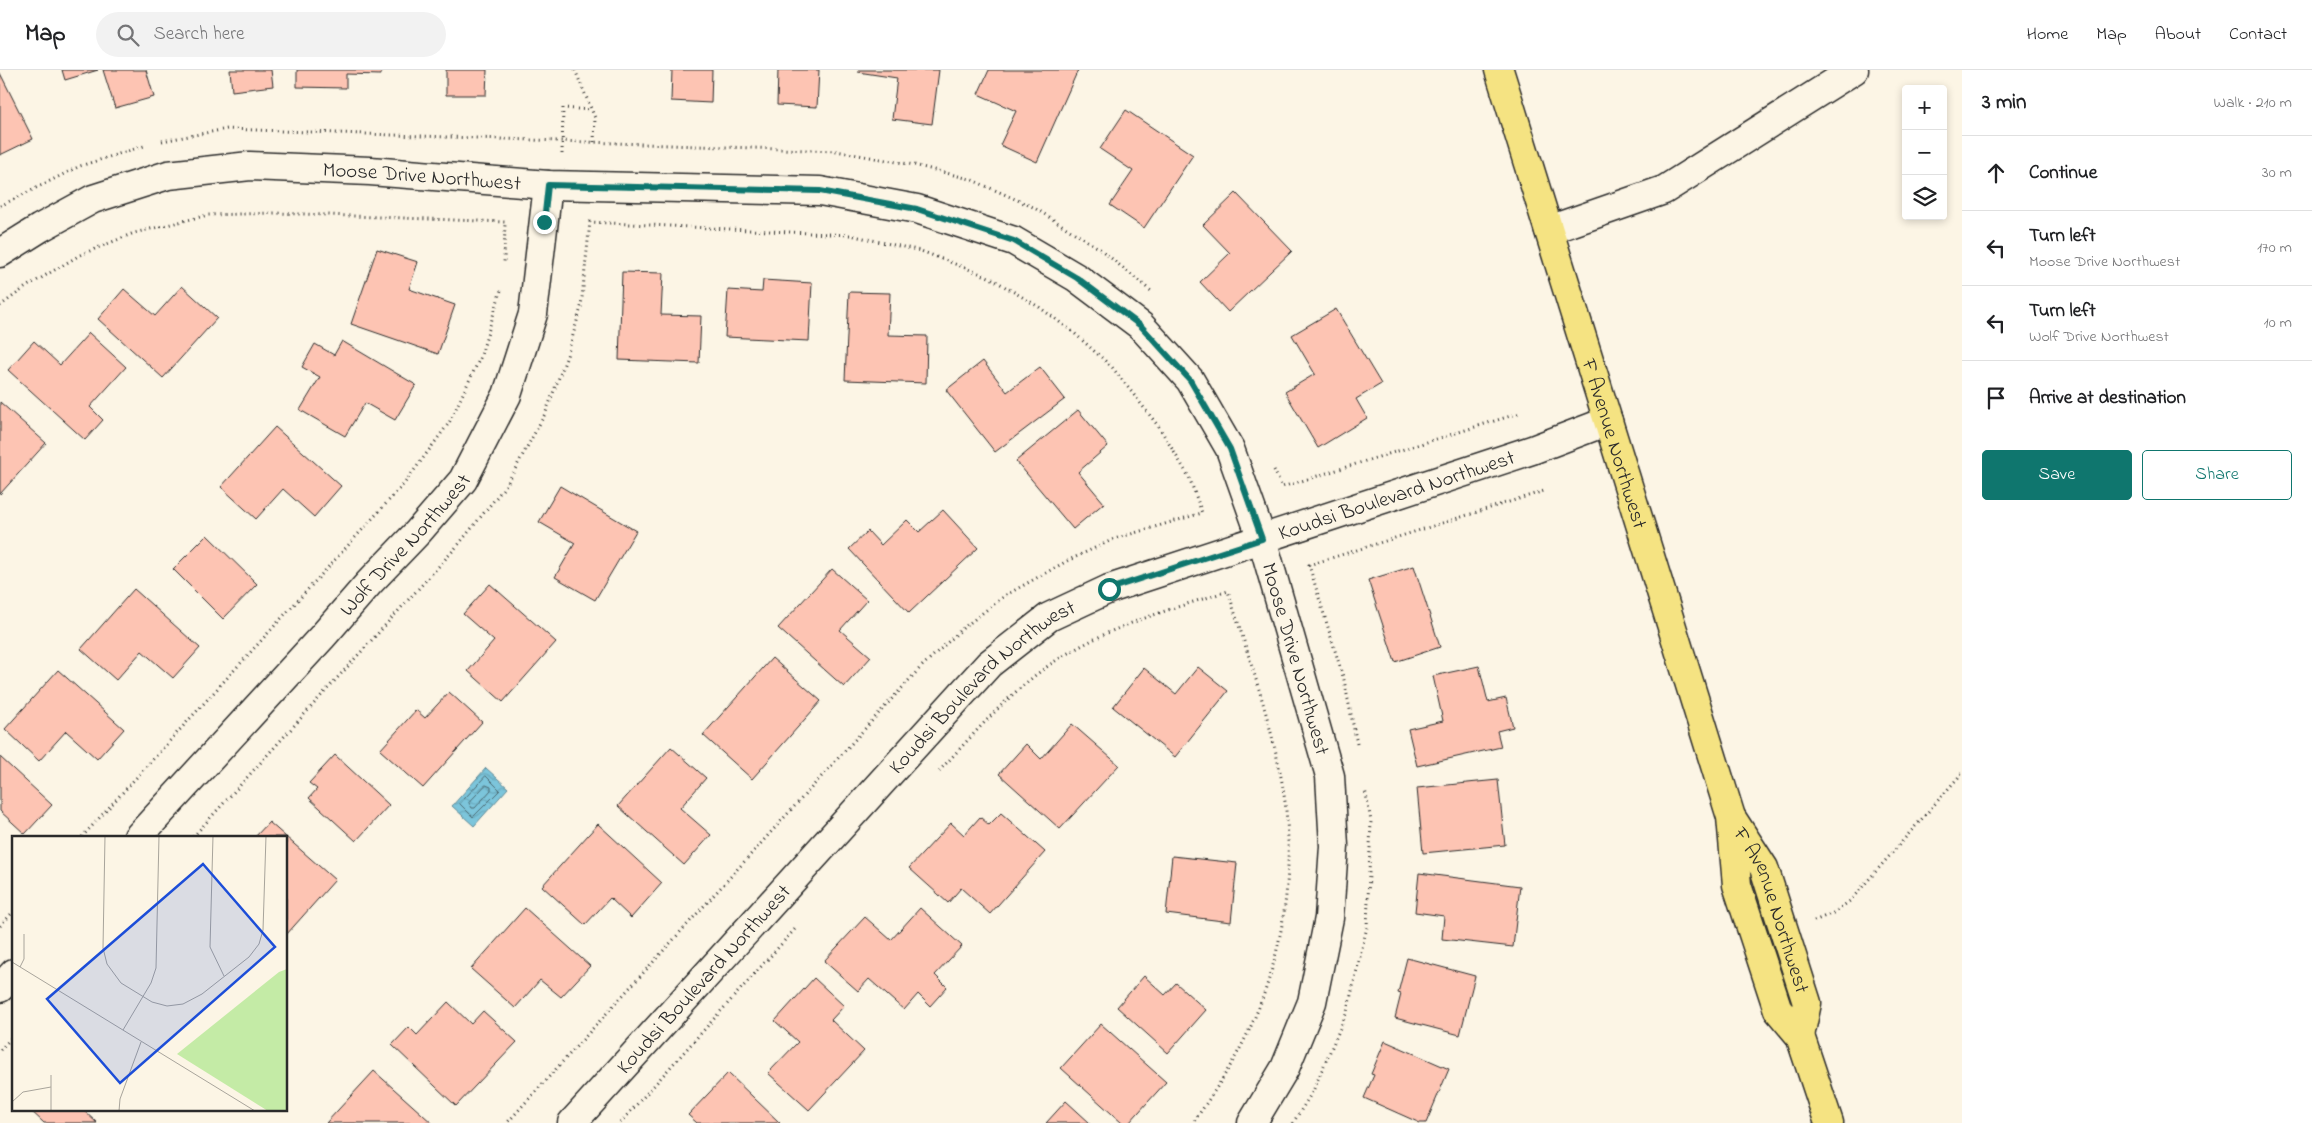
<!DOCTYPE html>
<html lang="en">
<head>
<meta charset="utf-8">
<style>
  body { margin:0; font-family:"Indie Flower",sans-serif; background:#f2f2f2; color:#202124 }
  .controls { position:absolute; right:15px; top:15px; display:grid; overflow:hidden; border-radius:5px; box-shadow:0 2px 8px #0003 }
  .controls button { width:45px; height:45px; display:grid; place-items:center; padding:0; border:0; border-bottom:1px solid #e0e0e0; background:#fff; color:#202124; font:25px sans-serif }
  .stop { position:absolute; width:15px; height:15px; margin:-11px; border:4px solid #0f766e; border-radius:50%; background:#fff }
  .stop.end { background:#0f766e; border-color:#fff; box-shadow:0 1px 5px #0008 }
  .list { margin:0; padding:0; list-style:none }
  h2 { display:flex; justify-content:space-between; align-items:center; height:65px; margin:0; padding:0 20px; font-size:21px }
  h2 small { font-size:16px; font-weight:400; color:#757577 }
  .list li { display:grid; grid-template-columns:32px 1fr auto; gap:15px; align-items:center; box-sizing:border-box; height:75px; padding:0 20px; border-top:1px solid #e0e0e0 }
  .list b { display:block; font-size:19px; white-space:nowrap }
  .list p { margin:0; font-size:16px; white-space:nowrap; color:#757577 }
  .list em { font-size:16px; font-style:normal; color:#757577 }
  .actions { display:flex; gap:10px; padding:15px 20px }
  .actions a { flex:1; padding:11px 0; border:1px solid #0f766e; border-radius:5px; text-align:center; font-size:18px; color:#0f766e }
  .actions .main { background:#0f766e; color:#fff }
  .icon { flex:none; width:28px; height:28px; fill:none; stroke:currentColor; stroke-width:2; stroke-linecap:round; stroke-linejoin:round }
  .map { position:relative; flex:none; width:1962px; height:1053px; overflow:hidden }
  header { display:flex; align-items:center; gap:30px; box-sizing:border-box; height:70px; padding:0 25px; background:#fff; border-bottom:1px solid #e0e0e0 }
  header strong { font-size:24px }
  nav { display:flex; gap:28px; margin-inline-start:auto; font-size:18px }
  .search { width:350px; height:45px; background:#f2f2f2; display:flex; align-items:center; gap:12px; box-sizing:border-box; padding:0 18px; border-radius:28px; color:#757577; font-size:19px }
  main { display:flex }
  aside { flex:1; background:#fff }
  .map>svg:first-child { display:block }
  .water { fill:url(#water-waves); stroke:#5b8795 }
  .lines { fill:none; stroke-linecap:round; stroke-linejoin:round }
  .shore { stroke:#4b6971; stroke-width:1 }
  .building { fill:#fdc4b3; stroke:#2b2b2b }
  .minor-casing { stroke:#2b2b2b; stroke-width:31 }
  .major-casing { stroke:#2b2b2b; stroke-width:31 }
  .path { stroke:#2b2b2b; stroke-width:3; stroke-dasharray:1 4; stroke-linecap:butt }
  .minor { stroke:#fcf5e5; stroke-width:28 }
  .major { stroke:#f5e382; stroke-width:28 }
  .route { stroke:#0f766e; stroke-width:6 }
  .labels { text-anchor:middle; stroke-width:4; stroke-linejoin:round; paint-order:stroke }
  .street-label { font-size:21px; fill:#2b2b2b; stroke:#fcf5e5 }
  .inset-road { fill:none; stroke:#a8a49b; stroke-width:1 }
  .view { fill:#1d4ed8; fill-opacity:0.15; stroke:#1d4ed8; stroke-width:2.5 }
  .inset-edge { fill:none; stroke:#2b2b2b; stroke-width:2.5 }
</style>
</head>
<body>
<header>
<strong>Map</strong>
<div class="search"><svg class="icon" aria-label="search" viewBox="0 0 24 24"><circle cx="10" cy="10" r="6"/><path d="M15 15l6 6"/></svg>Search here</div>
<nav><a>Home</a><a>Map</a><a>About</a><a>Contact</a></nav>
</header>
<main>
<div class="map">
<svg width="1962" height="1053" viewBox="0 0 1962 1053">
  <defs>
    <pattern id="water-waves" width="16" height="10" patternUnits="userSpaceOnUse" patternTransform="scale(1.25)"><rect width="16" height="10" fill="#7bc5db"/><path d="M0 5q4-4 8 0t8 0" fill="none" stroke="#6aa9bc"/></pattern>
  </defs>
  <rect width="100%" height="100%" fill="#fcf5e5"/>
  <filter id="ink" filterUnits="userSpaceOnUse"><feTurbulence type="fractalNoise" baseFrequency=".02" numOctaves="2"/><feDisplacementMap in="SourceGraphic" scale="10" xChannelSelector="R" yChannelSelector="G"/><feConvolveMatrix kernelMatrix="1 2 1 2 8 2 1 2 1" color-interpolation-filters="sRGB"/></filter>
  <g filter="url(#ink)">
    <path class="water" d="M486,698l22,20 -34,38 -22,-20z"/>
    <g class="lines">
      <g class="shore">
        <path d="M486,706l14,14 -27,27 -13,-13z"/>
        <path d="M486,715l5,2v3l-16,18h-3l-3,-5z"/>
      </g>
    </g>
    <g class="building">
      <path d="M62,0h36l-33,10z"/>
      <path d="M103,0h43l8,27 -39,11z"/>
      <path d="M230,0h41l2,16 -41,5z"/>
      <path d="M297,0h84v5l-35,-1v14l-49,-1z"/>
      <path d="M446,0h41l-1,25h-40z"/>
      <path d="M672,0h40l-1,33 -40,-2z"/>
      <path d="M778,0h41l-2,37 -40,-2z"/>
      <path d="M858,0h81l-7,54 -40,-5 5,-41 -39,-6z"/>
      <path d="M989,0h89l-41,92 -37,-17 16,-34 -38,-17z"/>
      <path d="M0,3l33,66 -33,16z"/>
      <path d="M1126,40l67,45 -49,73 -34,-23 23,-34 -33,-22z"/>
      <path d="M1236,123l56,58 -64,61 -28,-30 30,-29 -27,-28z"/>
      <path d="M377,179l41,13 -9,27 46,16 -17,49 -87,-30z"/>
      <path d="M622,202l41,1 -2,42 40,1 -2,47 -80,-3z"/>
      <path d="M763,210l49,3 -3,58 -84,-4 3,-47 34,2z"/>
      <path d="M182,216l35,32 -54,60 -65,-59 26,-30 31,27z"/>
      <path d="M849,222l41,1 -2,42 39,1 -1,47 -81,-3z"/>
      <path d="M1336,239l45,75 -25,15 11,19 -49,30 -33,-56 30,-18 -23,-39z"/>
      <path d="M89,263l37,34 -36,40 13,13 -18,20 -77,-70 26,-29 26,24z"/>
      <path d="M342,271l74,44 -21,35 -30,-17 -20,33 -45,-26 20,-33 -18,-10 13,-23 19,11z"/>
      <path d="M983,291l24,31 33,-25 25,32 -70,53 -49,-62z"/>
      <path d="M0,332l46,41 -46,51z"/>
      <path d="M1078,340l30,36 -30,26 26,31 -31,26 -57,-68z"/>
      <path d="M275,357l66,59 -27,31 -31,-28 -27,30 -35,-32z"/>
      <path d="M560,416l76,45 -41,69 -40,-23 20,-34 -36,-21z"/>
      <path d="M943,440l35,38 -69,65 -60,-64 19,-18 13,14 26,-25 12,12z"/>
      <path d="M207,465l50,49 -34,35 -50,-50z"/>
      <path d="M1414,496l26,81 -45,15 -27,-82z"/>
      <path d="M832,499l35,31 -27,30 31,27 -27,30 -66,-59z"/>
      <path d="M490,514l66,58 -53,60 -35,-31 26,-30 -31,-27z"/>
      <path d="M134,519l66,59 -27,30 -31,-27 -26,29 -35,-31z"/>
      <path d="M772,588l49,43 -69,78 -49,-44z"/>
      <path d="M1479,596l9,36 18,-4 7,29 -16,4 4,16 -84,19 -9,-37 35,-8 -10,-45z"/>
      <path d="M1198,597l30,24 -53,66 -62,-50 31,-39 32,26z"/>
      <path d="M58,600l66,59 -27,30 -31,-28 -27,30 -34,-32z"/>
      <path d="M449,622l33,30 -59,66 -43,-38 36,-40 9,8z"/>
      <path d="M1072,654l47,41 -59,64 -61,-55 27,-30 15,15z"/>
      <path d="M671,677l35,31 -26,30 31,27 -27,30 -66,-59z"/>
      <path d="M335,685l54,50 -33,36 -47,-43 8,-9 -8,-6z"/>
      <path d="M0,687l52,48 -27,29 -25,-23z"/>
      <path d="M1498,710l7,65 -82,8 -6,-65z"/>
      <path d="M1001,743l44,39 -55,62 -29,-26 -13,15 -39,-35 42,-45 13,12 16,-18 9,8z"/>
      <path d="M269,752l17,15h-31z"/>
      <path d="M598,754l64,59 -31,35 -21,-20 -25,27 -43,-39z"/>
      <path d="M286,767l49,43 -49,55z"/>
      <path d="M1172,786l65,7 -6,59 -65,-8z"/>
      <path d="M1419,803l101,13 -7,61 -71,-8 2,-23 -29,-4z"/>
      <path d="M525,838l65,58 -29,31 -21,-17 -25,28 -44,-39z"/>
      <path d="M920,838l42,38 -27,29 12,12 -17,19 -12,-12 -14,16 -35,-31 -11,12 -34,-30 41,-44 26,23z"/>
      <path d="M1407,888l68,18 -15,59 -65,-17 6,-24 -3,-1z"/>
      <path d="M1144,906l21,19 11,-12 30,27 -38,43 -51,-46z"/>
      <path d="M814,908l30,28 -13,14 33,31 -55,59 -41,-37 30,-31 -23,-21z"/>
      <path d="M448,932l23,22 12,-13 34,31 -61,64 -64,-61 17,-18 8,8z"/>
      <path d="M1101,954l65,58 -37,41h-7l-61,-55z"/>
      <path d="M1385,971l64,28 -23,54h-6l-56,-25 10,-23 -3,-1z"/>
      <path d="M374,1001l58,52h-106z"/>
      <path d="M728,1003l52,50h-83l-9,-8z"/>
      <path d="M1066,1031l24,22h-44z"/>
      <path d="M29,1039h53l15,14h-53z"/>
    </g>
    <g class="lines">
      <g class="minor-casing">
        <g id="minor">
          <path d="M1549,160l115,-40 190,-120"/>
          <path id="s1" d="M0,183l40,-25 53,-29 75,-24 82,-9 120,5 178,14 272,6 97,18 97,32 63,37 64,48 49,54 40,69 32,90 68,237 4,70 -5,72 -17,84 -27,66 -33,55"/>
          <path id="s2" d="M138,767l184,-200 47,-54 49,-51 45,-52 44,-85 26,-81 15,-129"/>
          <path d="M0,918l14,-15"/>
          <path id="s3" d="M572,1053l417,-459 60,-47 60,-28 423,-139 76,-29"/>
        </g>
      </g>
      <g class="major-casing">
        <g id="major">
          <path id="s4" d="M1499,0l232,747 6,68 41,125 22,26 29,87"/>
          <path id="s5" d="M1733,750l31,48 43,135 -7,33"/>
        </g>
      </g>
      <g class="path">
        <path d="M575,0l20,48 -1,24"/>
        <path d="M162,71l65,-12 609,22 78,14 56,14 63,28 67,42 51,42"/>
        <path d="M562,84l1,-46 28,2"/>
        <path d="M0,136l80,-40 64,-20"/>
        <path d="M0,236l26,-19 54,-32 54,-22 74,-18 68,-2 229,9 -1,42"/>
        <path d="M1274,400l8,17 238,-74"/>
        <path d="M1357,674l-13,-64 -35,-115 235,-74"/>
        <path d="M939,701c41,-43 80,-91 133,-120 48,-28 103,-43 156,-60 19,61 41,123 53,186 16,82 5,172 -30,249 -15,34 -37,66 -58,97"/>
        <path d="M82,767l322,-353 45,-61 31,-65 22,-71"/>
        <path d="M193,767l266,-293 48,-60 39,-72 21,-56 14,-49 9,-85 260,13 71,16 68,26 50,30 34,25 39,35 47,60 30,50 13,36 -88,26 -47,22 -61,34 -43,33 -43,40 -413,455"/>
        <path d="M1814,851l19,-8 17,-12 112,-128"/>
        <path d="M0,856l14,-15"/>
        <path d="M0,980l14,-15"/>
        <path d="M620,1053l175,-194"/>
        <path d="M1293,1053l20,-32 34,-79 20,-85 4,-106 -6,-32"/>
      </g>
      <use href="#minor" class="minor"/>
      <use href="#major" class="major"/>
    </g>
  </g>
  <g class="lines" filter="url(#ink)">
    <path class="route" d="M544,152l4,-37 272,6 97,18 97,32 63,37 64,48 49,54 40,69 32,90 -153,50"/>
  </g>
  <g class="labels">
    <g class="street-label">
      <text dy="7" stroke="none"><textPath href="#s1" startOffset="441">Moose Drive Northwest</textPath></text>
      <text dy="7" stroke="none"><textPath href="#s4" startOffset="391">F Avenue Northwest</textPath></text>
      <text dy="7" stroke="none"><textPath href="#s3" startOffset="1065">Koudsi Boulevard Northwest</textPath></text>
      <text dy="7" stroke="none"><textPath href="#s2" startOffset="396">Wolf Drive Northwest</textPath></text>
      <text dy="7" stroke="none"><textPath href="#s1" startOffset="1566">Moose Drive Northwest</textPath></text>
      <text dy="7" stroke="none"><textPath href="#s3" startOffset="600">Koudsi Boulevard Northwest</textPath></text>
      <text dy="7" stroke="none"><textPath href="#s5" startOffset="99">F Avenue Northwest</textPath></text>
      <text dy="7" stroke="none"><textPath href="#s3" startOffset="195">Koudsi Boulevard Northwest</textPath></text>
    </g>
  </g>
  <g transform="translate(12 766)">
    <rect width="275" height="275" fill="#fcf5e5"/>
    <path d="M275,133v142h-19l-91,-57 102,-82z" fill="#c4eba6"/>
    <path class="inset-road" d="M93,0l-2,112 4,16 14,19 31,19 15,4 16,-2 19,-10 47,-37 10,-13 4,-14 3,-94M201,0l-3,111 14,29M0,126l243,149M8,131l4,-8v-25M111,194l28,-47 5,-15 3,-132M0,266l11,-10 28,-5M39,275v-36M107,275l1,-12 21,-57"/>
    <path class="view" d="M191,28l72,83 -155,136 -73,-84z"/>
    <rect width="275" height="275" class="inset-edge"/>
  </g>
</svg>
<div class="controls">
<button>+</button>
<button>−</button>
<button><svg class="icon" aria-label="layers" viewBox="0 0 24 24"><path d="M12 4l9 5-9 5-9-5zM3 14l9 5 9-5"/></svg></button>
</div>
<div class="stop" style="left:1109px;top:519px"></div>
<div class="stop end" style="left:544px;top:152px"></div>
</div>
<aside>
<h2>3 min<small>Walk · 210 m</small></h2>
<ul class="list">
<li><svg class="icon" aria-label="ahead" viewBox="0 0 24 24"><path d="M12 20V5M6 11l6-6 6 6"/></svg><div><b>Continue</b></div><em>30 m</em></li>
<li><svg class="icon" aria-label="left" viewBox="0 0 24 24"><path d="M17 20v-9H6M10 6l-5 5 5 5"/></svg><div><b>Turn left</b><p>Moose Drive Northwest</p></div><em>170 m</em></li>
<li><svg class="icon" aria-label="left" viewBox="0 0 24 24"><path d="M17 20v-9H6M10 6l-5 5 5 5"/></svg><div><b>Turn left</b><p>Wolf Drive Northwest</p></div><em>10 m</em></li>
<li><svg class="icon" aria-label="arrive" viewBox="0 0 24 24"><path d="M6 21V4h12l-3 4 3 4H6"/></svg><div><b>Arrive at destination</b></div></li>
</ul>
<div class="actions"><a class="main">Save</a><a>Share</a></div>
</aside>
</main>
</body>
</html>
